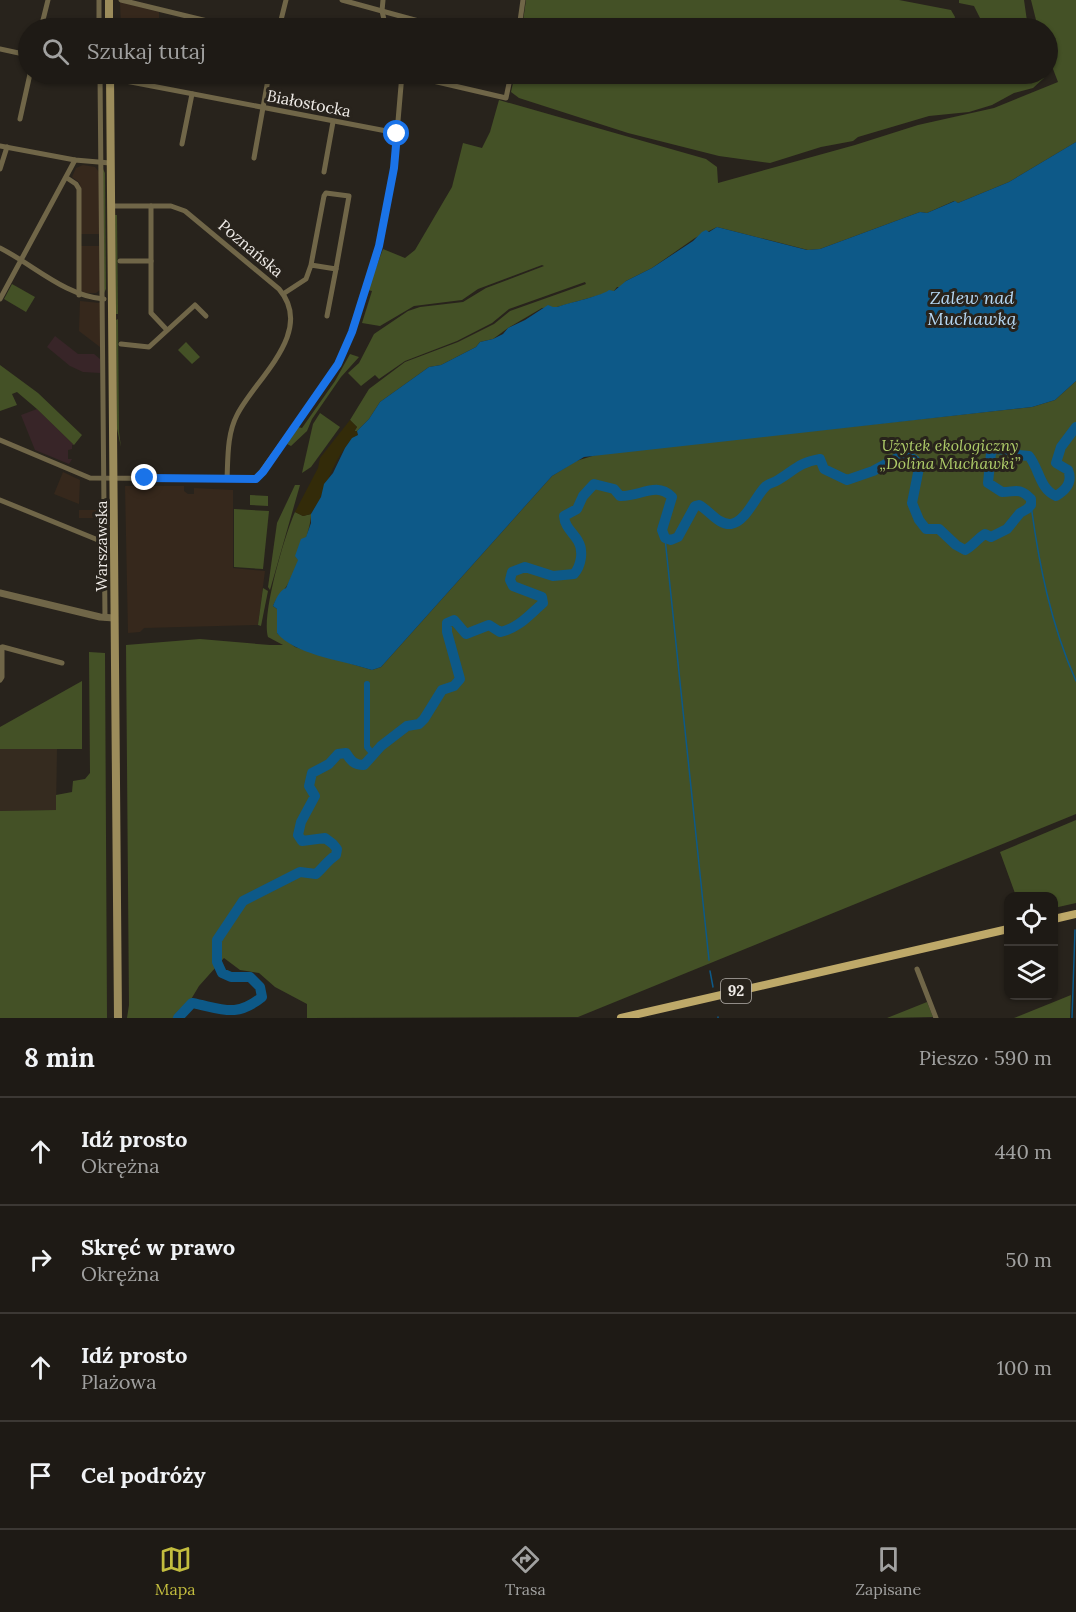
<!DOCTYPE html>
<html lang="pl">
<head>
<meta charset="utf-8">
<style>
  body { margin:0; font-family:Lora,serif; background:#2b2722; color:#f1f3f6 }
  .controls { position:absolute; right:18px; bottom:18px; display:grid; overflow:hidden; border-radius:12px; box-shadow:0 2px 4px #0004 }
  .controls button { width:54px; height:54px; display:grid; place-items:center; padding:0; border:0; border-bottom:2px solid #3c3834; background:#1e1a15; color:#f1f3f6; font:30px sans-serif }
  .stop { position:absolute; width:18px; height:18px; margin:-14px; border:4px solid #1a73e8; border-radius:50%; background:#fff }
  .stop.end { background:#1a73e8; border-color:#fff; box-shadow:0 2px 6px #0008 }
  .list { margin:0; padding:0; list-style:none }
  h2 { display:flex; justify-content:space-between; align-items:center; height:78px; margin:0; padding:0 24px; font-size:26px }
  h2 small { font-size:20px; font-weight:400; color:#a1a1a0 }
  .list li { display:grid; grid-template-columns:39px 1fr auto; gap:18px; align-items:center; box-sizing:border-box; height:108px; padding:0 24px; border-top:2px solid #3c3834 }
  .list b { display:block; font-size:22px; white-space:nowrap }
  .list p { margin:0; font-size:20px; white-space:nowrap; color:#a1a1a0 }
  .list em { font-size:20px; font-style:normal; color:#a1a1a0 }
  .icon { flex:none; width:33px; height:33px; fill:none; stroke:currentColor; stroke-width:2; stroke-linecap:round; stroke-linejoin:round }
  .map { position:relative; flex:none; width:1076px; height:1018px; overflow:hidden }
  .search { position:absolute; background:#1e1a15; box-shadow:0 2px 4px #0004; left:18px; right:18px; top:18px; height:66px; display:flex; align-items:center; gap:15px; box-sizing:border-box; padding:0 21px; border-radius:33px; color:#a1a1a0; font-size:22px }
  .sheet { height:510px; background:#1e1a15 }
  nav { display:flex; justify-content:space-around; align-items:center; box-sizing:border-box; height:84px; border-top:2px solid #3c3834; background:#1e1a15; font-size:16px; color:#a1a1a0 }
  nav a { display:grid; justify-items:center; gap:3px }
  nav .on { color:#c3bd3e }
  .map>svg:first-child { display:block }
  .commercial { fill:#36281c }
  .built { fill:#352b1f }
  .education { fill:#382528 }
  .green { fill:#445126 }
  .sand { fill:#332b09 }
  .water { fill:#0d5988 }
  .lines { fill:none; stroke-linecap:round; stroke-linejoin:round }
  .stream { stroke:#0d5988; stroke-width:1.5 }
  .canal { stroke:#0d5988; stroke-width:6 }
  .river { stroke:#0d5988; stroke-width:10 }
  .minor { stroke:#706648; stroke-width:5 }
  .tertiary { stroke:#706648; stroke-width:7 }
  .secondary { stroke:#9c8c5b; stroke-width:8 }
  .primary { stroke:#bea969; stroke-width:8 }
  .route { stroke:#1a73e8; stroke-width:8 }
  .labels { text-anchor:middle; stroke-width:6; stroke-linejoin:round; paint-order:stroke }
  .shield { fill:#28231c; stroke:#b4b0ab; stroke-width:1.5 }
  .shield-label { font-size:15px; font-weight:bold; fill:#f0ece8 }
  .street-label { font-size:16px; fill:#f0ece8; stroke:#28231c }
  .park-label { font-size:16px; font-style:italic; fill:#afcd69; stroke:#28231c }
  .water-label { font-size:18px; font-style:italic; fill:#b6d8f4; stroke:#28231c }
</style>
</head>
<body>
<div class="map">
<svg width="1076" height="1018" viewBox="0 0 1076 1018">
  <rect width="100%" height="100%" fill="#28231c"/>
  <g class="commercial">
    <path d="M120,2l39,10v16h-38z"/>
    <path d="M122,74h38v10l-30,-6z"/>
    <path d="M83,165l12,2 4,5v62h-18l-1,-51 -8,-6 4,-9z"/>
    <path d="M81,246h18l1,44 -4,3h-12l-3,-3z"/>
    <path d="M80,301l20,2v44l-21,-16z"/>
    <path d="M63,472l17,8 -1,24 -25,-10z"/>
    <path d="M125,486h59v5l4,3h6v-6l39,2v78l32,3 -7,54 -114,3 -4,4 -12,1z"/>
    <rect x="79" y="510" width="22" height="8"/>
  </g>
  <path class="built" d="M0,749h57l-1,61 -56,1z"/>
  <g class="education">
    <path d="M55,336l23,18h16l6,5v14l-17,-1 -13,-6 -23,-19z"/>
    <path d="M37,409l37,36h-2v4l-4,1v9h4l-3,5 -34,-14 -14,-35z"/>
  </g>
  <g class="green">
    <path d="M526,0h373l52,10 4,7 -3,11h-430z"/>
    <path d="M959,0h65l4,28h-49l1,-10 -6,-12 -15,-3z"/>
    <path d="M1031,0h45v142l-67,40 -51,21 -4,-2 -27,12 -7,-1 -100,37 -12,1 -91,-23 -22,11 -43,30 -26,13 -5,6h-4l-3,4 -57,16 -15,1 -34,20 -15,11 -13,3 -4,5 -35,18 -12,2 -49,35 -11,17 -12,12 -3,1 3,-5 -7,-7 19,-31 36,-27 53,-20 36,-18 16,-13 76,-27 -1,-2 -76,27 -17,14 -35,18 -52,20 -26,18 -4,-4 -14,11 -13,-13 11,-10 15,-29 34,-23 12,-4 43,-5 23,-14 58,-22 -2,-1 -64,24 -16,11 -48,6 -34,20 -18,-3 10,-32 -4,-1 1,-4 14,-37 22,9 10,-8 37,-63 11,-44 19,5 8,-16 9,-32 207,59 11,8 1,16 137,-38 63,-20 76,-17 64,-26 -10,-26v-28h-10z"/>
    <path d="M515,74h530l-1,4 -11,10 -19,5 -22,12 -23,7 -40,4 -71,21 -5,4 -32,6 -51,16 -51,-7 -91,-23 -109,-35 -8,-6z"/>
    <path d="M103,169l2,4 1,116 -2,4z"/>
    <path d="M115,215h2l1,99h-2z"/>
    <path d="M12,284l23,13 -9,15 -22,-13z"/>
    <path d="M118,319l1,113 2,15 -4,-18 -1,-109z"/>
    <path d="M186,342l14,15 -8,7 -14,-14z"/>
    <path d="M350,354l9,3 -18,20 -29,42 -5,12 -16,15 -4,-2 11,-17 4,1 33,-47z"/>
    <path d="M0,365l38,28 44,42 -8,10 -37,-36 -20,-17 -5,2 5,11 -17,6z"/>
    <path d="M1076,381v433l-498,203 -271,1v-14l-32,-17 -16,-14 -19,-3 -16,-12 -25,28 -15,25 -8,7h-49l2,-13 -3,-360 74,-6 70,6h13l-15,-8c-7,-22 17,-103 27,-125l8,4 8,-2c1,12 -17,63 -25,73 -4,6 -10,11 -13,19l4,3v24l18,14 77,23 9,-3 171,-191 24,-15 23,-7 433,-47 23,-7z"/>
    <path d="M320,413l20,14 -29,40 -9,6 11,-49z"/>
    <path d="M295,485h5l-30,105 -2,-3 9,-64z"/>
    <path d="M250,495l18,1v10l-18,-1z"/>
    <path d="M234,509l35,2 -6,58 -29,-2z"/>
    <path d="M263,588l5,3 -7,35 -3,-1z"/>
    <path d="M89,652l16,1 2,365h-107v-207l56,-1v-15l16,-3 1,-11 12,-2 5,-6z"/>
    <path d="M82,681v68h-82v-22z"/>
    <path d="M1076,820v83l-22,5v-11l-38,-1 -16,-44z"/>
    <path d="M1071,995l-1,23h-56z"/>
    <path d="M927,1002l6,15 -46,1z"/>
  </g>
  <path class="sand" d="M350,420l7,7 -3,4h3l1,4c-18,11 -30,45 -38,64 -2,5 -7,10 -9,15l-8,2 -8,-4 23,-44 2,-10z"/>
  <path class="water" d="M1076,142v239l-21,19 -23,7 -448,50 -32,19 -171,191 -9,3 -7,-2c-26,-8 -71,-14 -88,-35v-24l-4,-3c3,-7 6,-15 13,-18l12,-28 -3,-4 6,-17 5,-2 5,-14v-9l10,-17 3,-13 9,-11 12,-25 7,-10 6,-3 -1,-4 12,-12 11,-17 49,-35 12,-2 35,-18 4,-5 13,-3 10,-5 5,-6 17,-8 23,-15 5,2h4c12,-4 47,-12 52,-17l5,1 12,-10 26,-13 41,-27 9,-9 4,-2 3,2 8,-5 90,23 13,-1 100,-37 7,1 28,-12 3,2 51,-21z"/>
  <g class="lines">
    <g class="stream">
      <path d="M1031,505c8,60 20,120 45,176"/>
      <path d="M665,538l44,422"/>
      <path d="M710,971l3,16"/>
      <path d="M718,1017v1"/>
      <path d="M1072,1018l3,-88"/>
    </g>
    <path class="canal" d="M367,684v63l6,7"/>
    <path class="river" d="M178,1018l14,-15c31,6 44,15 70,-6l-2,-10 -10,-10h-19l-9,-4 -5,-11v-22l26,-39 57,-29 16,2c7,-6 12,-14 20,-19l1,-6 -4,-5 -8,-6 -23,3 -4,-6 3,-13 14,-26 -6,-10 3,-13 17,-9 9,-10 8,-1c5,8 8,12 18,12l17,-19 26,-20 12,-2 5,-5 18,-29 12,-4 6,-7 -13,-47v-9l7,-3 12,14 23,-9 11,7c19,-4 29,-17 43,-29l-1,-6 -29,-11 -3,-6 2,-8 13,-5 28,9 21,-2c7,-8 10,-23 4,-33 -5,-9 -13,-13 -14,-25l13,-7 6,-13 11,-12 20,5 6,7c20,1 36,-15 52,1l-10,33 3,8 6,2 7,-3 17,-31 4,-1c10,5 19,20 32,19 15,-2 25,-29 35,-38 3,-3 8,-3 12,-6 18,-11 20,-17 42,-21l4,10 23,11 26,-9 26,-14 9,-1 7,4 4,8 -7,35 7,17 7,9h13l17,16 9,5c8,-4 12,-11 20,-16l6,3 16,-8 13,-16 7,-4 4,-4v-6c-12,-12 -15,-7 -29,-7l-14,-9 3,-30 3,-4 18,1 7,5 10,1c11,14 10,32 27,40 10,-6 17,-14 12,-26l-12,-7 5,-16 15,-20"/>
    <g class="minor">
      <path d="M99,0v28"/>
      <path d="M121,0l115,28"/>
      <path d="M342,0l102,28"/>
      <path d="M383,0l-1,11 4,17"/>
      <path d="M41,28l7,-28"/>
      <path d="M279,28l7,-28"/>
      <path d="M519,28l4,-28"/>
      <path d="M0,49l28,6"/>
      <path d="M100,74l5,544"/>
      <path d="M403,74l103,24 5,-24"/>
      <path d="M110,78l287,55"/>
      <path d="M20,119l10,-45"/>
      <path d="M182,144l10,-50"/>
      <path d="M0,146l75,14 35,3"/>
      <path d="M254,158l15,-84"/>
      <path d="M0,169l7,-22"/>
      <path d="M324,172l9,-50"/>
      <path d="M67,178l9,6 3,5v106"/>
      <path d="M111,206h60l14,5 94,78c37,43 -24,90 -42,126 -10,19 -9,43 -10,64"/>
      <path d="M151,206v107l16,17"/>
      <path d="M0,248c34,17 65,48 104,51"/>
      <path d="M120,261h31"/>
      <path d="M283,294l23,-15 5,-14 25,4 13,-73 -23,-3 -2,3 -13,69"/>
      <path d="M0,299l75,-139"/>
      <path d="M327,316l9,-47"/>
      <path d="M121,344l28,3 46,-42 11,11"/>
      <path d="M0,440l90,38 166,1 70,-97 12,-18 14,-32 27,-86 15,-78 8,-94"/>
      <path d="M0,500l103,42"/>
      <path d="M3,647l59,16"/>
      <path d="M0,680l2,-3v-30"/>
      <path d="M917,969l19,49"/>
    </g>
    <path class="tertiary" d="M0,593l100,24 14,1"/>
    <g class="secondary">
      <path d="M109,0v28"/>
      <path d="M110,74l8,944"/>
    </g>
    <g class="primary">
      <path d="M1054,919l22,-5"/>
      <path d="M621,1018l387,-89"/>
    </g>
  </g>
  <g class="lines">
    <path class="route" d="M145,478l111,1 7,-7 75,-108 14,-32 27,-86 15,-78 3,-34"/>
  </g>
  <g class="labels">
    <rect class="shield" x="721" y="979" width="30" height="24" rx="4.5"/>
    <g class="shield-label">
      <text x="736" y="996">92</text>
    </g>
    <g class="street-label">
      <text transform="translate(309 103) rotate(11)" y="6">Białostocka</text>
      <text transform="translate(251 248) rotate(40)" y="6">Poznańska</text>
      <text transform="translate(101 546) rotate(-90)" y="6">Warszawska</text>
    </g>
    <g class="park-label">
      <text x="950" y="451">Użytek ekologiczny<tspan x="950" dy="18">„Dolina Muchawki”</tspan></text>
    </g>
    <g class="water-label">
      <text x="972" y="304">Zalew nad<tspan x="972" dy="21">Muchawką</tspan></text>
    </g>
  </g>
</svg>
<div class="controls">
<button><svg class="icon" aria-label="locate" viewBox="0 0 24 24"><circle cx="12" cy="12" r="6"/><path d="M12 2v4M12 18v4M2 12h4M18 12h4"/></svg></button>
<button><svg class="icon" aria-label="layers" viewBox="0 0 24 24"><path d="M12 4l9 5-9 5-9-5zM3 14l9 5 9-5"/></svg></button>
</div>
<div class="stop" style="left:397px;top:134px"></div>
<div class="stop end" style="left:145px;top:478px"></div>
<div class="search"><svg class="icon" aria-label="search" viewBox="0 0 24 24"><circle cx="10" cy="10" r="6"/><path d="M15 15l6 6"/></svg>Szukaj tutaj</div>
</div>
<section class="sheet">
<h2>8 min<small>Pieszo · 590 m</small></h2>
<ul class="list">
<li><svg class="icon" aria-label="ahead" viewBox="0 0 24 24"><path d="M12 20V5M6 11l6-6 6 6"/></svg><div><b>Idź prosto</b><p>Okrężna</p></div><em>440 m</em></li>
<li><svg class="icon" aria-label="right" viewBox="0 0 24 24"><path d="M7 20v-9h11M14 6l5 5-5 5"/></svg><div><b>Skręć w prawo</b><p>Okrężna</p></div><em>50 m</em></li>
<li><svg class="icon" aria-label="ahead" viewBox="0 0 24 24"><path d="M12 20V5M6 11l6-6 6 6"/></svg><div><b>Idź prosto</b><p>Plażowa</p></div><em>100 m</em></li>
<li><svg class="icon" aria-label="arrive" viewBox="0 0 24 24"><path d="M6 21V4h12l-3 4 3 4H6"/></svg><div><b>Cel podróży</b></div></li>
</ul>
</section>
<nav>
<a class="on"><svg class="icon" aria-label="map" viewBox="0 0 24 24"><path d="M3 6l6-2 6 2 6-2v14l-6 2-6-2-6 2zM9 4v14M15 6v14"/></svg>Mapa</a>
<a><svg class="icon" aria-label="directions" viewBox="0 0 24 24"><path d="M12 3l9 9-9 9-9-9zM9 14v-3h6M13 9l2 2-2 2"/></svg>Trasa</a>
<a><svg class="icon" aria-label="saved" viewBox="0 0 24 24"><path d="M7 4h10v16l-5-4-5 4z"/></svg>Zapisane</a>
</nav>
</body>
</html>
